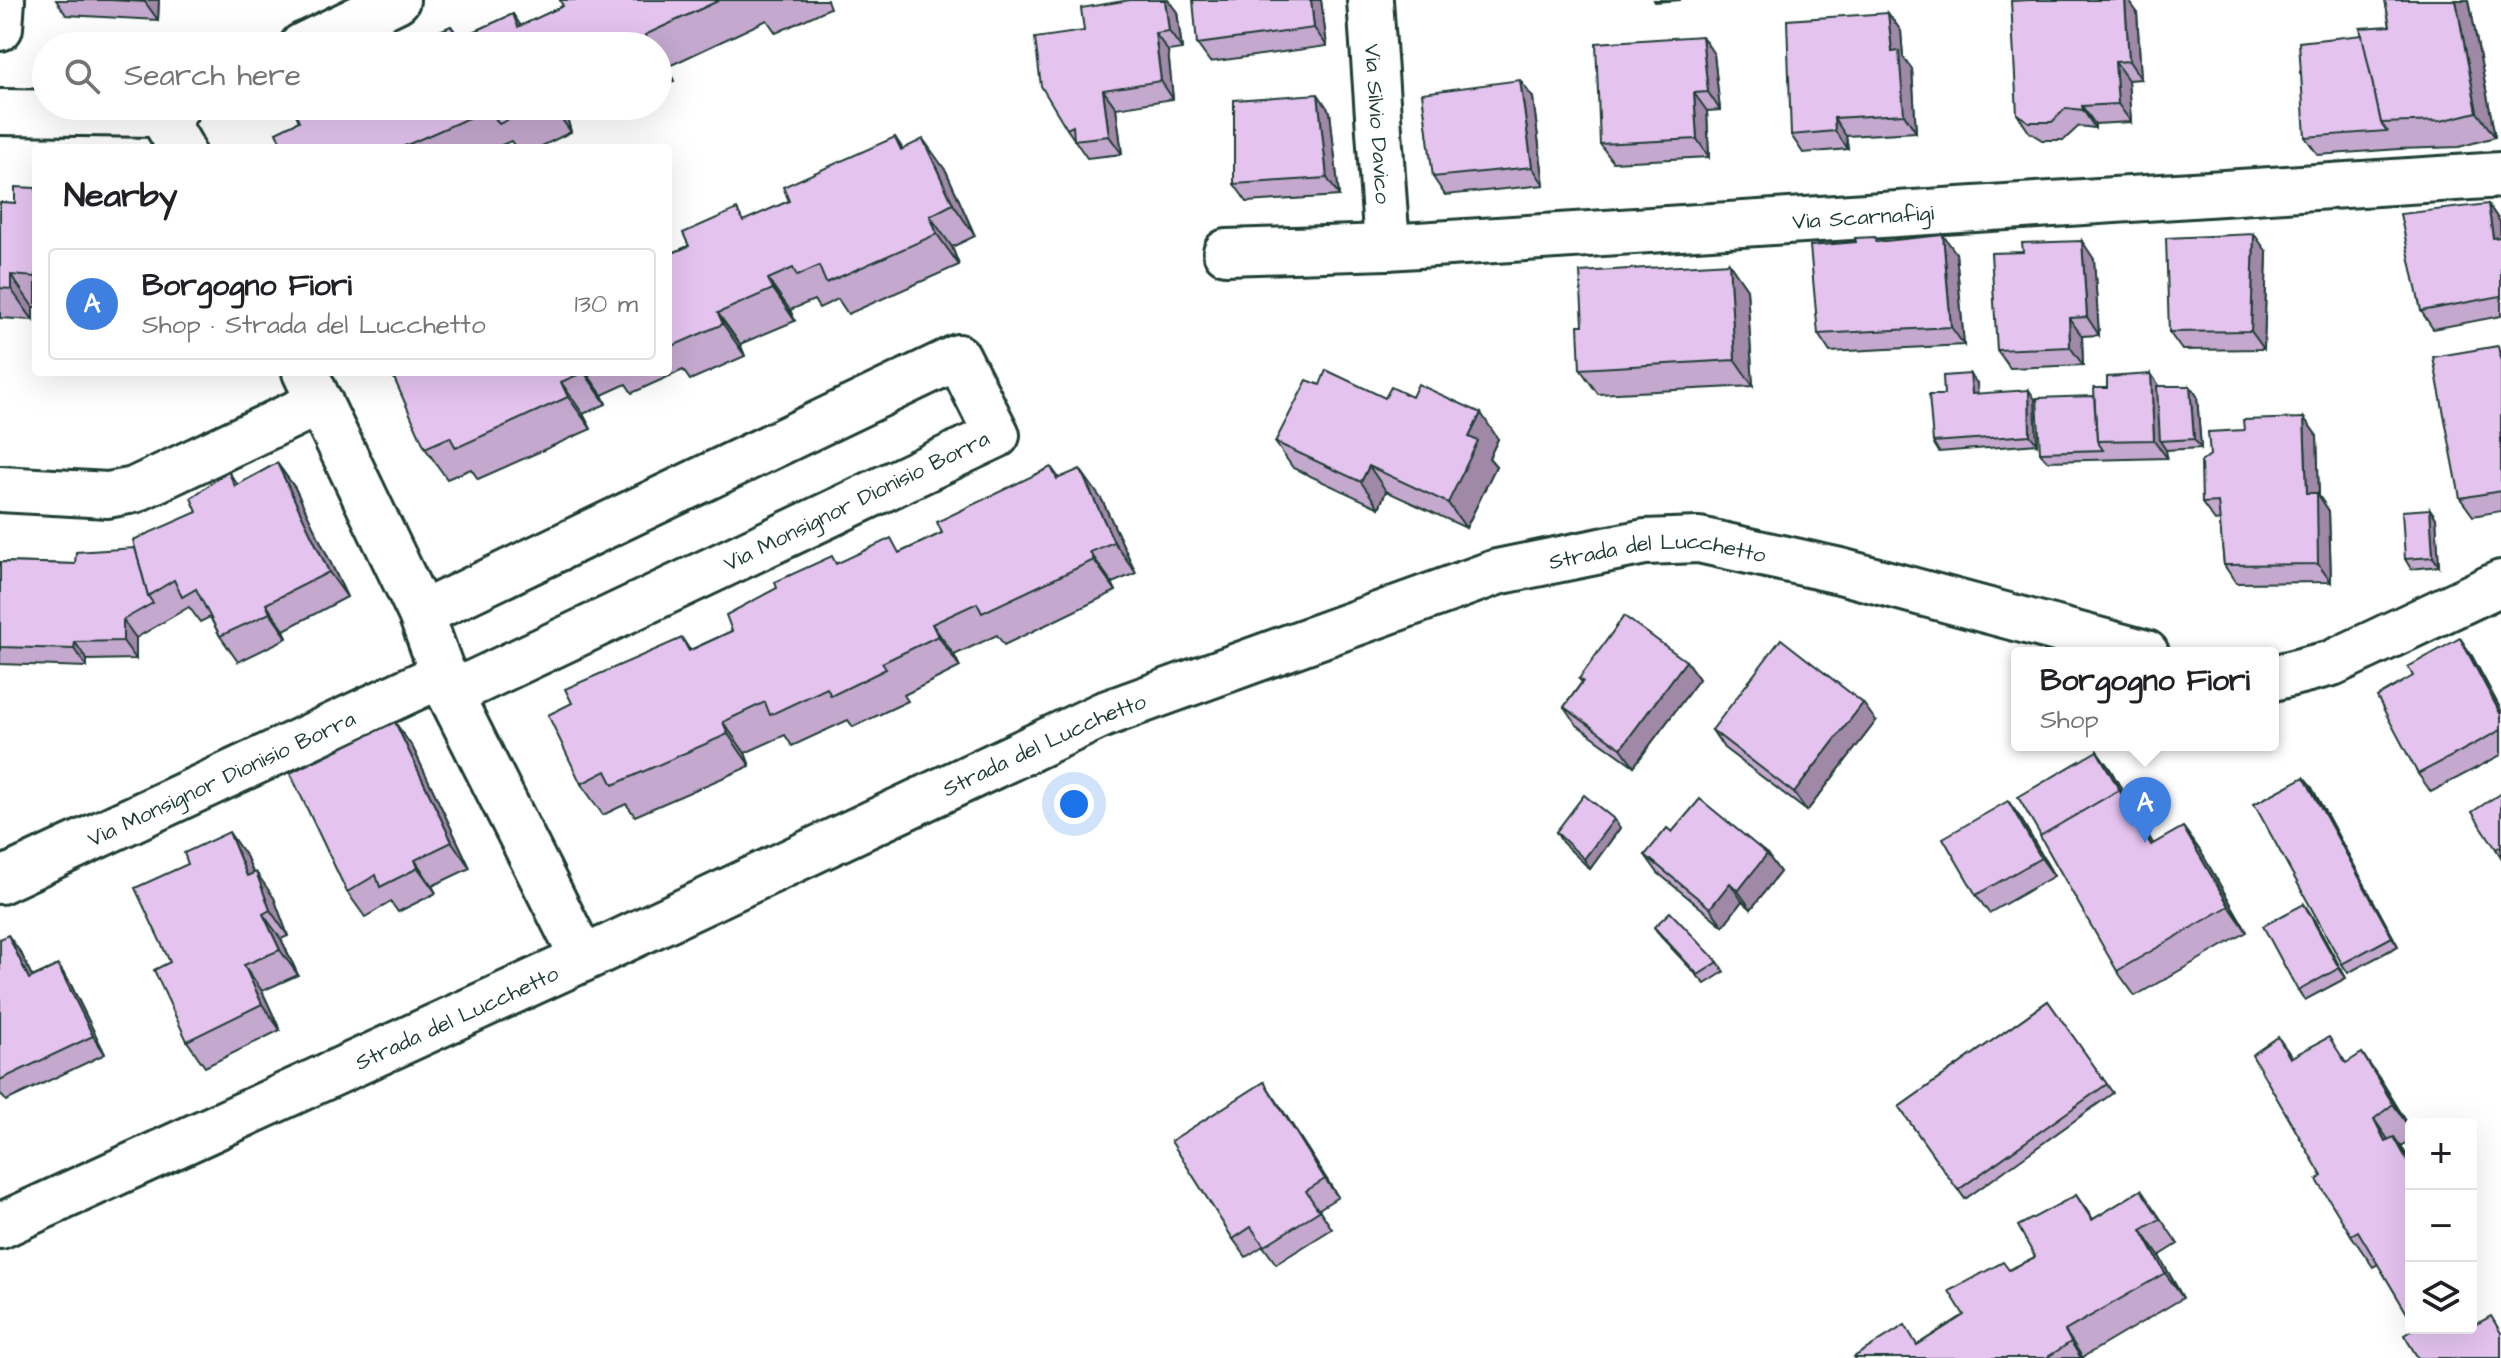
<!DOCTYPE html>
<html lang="en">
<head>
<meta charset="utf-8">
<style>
  body { margin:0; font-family:"Architects Daughter",sans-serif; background:#f2f2f2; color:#202124 }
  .controls { position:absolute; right:24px; bottom:24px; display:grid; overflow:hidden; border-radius:8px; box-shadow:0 8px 32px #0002 }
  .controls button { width:72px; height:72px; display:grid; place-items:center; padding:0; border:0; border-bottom:2px solid #e0e0e0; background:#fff; color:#202124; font:40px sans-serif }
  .you { position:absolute; left:1074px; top:804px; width:28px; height:28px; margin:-20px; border:6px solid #fff; border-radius:50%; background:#1a73e8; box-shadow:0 0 0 12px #1a73e833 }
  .badge { display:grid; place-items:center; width:52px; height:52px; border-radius:50%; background:#c8321e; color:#fff; font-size:26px; font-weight:700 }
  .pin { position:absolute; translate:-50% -66px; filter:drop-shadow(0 2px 4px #0008) }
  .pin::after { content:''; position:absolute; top:42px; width:28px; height:24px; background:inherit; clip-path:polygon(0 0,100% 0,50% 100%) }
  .popup { position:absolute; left:2011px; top:647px; width:268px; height:104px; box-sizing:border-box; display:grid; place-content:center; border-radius:8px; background:#fff; filter:drop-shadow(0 2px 6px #0005); font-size:26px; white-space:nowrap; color:#757577 }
  .popup b { font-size:30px; color:#202124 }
  .popup::after { content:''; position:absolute; left:50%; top:100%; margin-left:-16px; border:16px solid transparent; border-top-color:#fff }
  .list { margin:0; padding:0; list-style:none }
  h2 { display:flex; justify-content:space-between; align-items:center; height:104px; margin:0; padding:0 32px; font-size:34px }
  h2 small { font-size:26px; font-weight:400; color:#757577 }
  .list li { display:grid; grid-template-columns:52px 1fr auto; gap:24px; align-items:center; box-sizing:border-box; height:112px; margin:0 16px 16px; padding:0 16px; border:2px solid #e0e0e0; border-radius:8px }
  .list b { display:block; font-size:30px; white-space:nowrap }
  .list p { margin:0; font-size:26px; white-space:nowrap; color:#757577 }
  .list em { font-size:26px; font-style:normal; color:#757577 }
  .icon { flex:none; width:44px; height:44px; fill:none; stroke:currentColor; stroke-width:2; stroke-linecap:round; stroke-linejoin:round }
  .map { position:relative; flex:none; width:2501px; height:1358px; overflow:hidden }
  .search { position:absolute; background:#fff; box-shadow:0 8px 32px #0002; left:32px; top:32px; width:640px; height:88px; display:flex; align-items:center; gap:20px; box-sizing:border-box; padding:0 28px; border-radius:44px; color:#757577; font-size:30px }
  .panel { position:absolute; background:#fff; box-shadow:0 8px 32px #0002; left:32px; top:144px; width:640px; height:232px; border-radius:8px }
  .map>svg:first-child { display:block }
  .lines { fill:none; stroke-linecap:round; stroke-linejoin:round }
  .minor-casing { stroke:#1f3d34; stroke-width:50 }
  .minor { stroke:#fff; stroke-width:44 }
  .wall { fill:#c4a8ce; stroke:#1f3d34; stroke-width:2 }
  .shaded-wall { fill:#a088a7; stroke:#1f3d34; stroke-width:2 }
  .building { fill:#e4c3ef; stroke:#1f3d34; stroke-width:2 }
  .labels { text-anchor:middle; stroke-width:8; stroke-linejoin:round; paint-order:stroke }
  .street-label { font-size:22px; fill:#1f3d34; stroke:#fff }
</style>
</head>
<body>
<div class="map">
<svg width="2501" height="1358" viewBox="0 0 2501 1358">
  <rect width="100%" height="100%" fill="#fff"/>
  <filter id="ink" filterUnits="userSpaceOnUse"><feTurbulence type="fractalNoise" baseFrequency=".0125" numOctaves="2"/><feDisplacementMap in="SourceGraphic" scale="16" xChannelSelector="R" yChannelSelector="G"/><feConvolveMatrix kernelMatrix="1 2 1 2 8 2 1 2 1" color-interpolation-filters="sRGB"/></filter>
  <g filter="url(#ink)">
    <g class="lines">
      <g class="minor-casing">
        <g id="minor">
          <path id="s1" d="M1370,0l17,247"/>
          <path d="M0,28l2,-28"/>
          <path d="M302,46l95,-46"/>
          <path d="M178,106l-17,8 20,34"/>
          <path d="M0,112l161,2"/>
          <path id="s2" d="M1226,252l161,-5 1114,-72"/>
          <path d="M305,372l116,242 29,80 133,265"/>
          <path d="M0,489l108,6 26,-5 186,-88"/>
          <path d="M421,614l537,-257 39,78 -547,259"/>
          <path d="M2273,678l59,-15 169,-80"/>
          <path id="s3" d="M0,881l444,-207"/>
          <path id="s4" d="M0,1226l583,-267 519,-244 395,-143 148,-30 54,-2 141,31 306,82"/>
        </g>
      </g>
      <use href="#minor" class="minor"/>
    </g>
    <g class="wall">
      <path d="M56,0h103l-1,20 -92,-5z"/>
      <path d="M560,0h267l3,8 -54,25 -9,-13 -100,47 7,14 -16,7v-42h-252l45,-20 9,12 53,-24 8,12 42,-20z"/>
      <path d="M1321,0l6,46 -117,16 -13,-18z"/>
      <path d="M1654,0h27l-26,2z"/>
      <path d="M2029,0h99l9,12 4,67 -13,1 3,42 -36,2v4l-16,-2 -15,14h-22l-13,-8 -12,-18z"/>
      <path d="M2385,0h84l26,137 -36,10 -60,2 -81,6 -13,-18 57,-102 28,-9z"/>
      <path d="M1177,12l5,37 -14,2 5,48 -57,9 6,46 -35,4 -20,-29 17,-98z"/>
      <path d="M1888,13l13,18 2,26 9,12 4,63 -70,4 2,13 -45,4 -12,-18z"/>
      <path d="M1714,54l6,56 -13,1 2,46 -96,5 -13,-18z"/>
      <path d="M1533,98l11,87 -99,10 -12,-18z"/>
      <path d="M307,106h277l-18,8 5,18 -33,16h-22l-5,-7 -16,7h-212z"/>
      <path d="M1330,112l9,84 -92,6 -13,-18z"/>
      <path d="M895,137l8,12 43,22 29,65 -23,11 7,18 -111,49 -10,-15 -19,9 -5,-8 -24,10 5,11 -55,23 5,12 -55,24 -7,-10 -51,23 -6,-9 -24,11 4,9 -23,10 8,15 -113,50 -7,-10 -24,10 -22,-31 -18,-76h261v-117l121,-54z"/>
      <path d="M36,188v119h-3v13l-33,-2v-116l15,1z"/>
      <path d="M2488,204l12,18 1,5v89l-68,13 -12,-18z"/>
      <path d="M1879,241l77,12 8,92 -134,7 -12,-18z"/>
      <path d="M2267,252l-3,97 -82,1 -13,-18z"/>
      <path d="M2094,259l5,76 -17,1 1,29 -73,3 -13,-18z"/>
      <path d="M1729,263l18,26 6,97 -155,8 -18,-25z"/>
      <path d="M2501,350v161l-28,5 -13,-18z"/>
      <path d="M1977,383v11l58,5 2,45 -98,8 -6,-10 11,-47z"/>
      <path d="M1320,385l65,13 113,41 -9,19 7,8 -30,62 -80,-37 -7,17 -86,-40 -18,-26z"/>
      <path d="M2160,386h30l7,10 4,52 -35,2 1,8 -120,3 -7,-9 54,-56z"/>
      <path d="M2304,418l13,18 2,60 10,15 2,71 -95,1 -12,-18 -4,-45 -5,1 -13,-18 42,-73z"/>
      <path d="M277,463l18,25 52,109 -63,33 3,8 -49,24 -18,-26 -10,-19 -10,5 -11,-15 -53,31v21l-49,1v7l-87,-3v-102l75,2 60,-16 62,-36 31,-41 10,14z"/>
      <path d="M1051,467l8,11 43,22 34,73 -24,10 4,8 -112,54 -7,-10 -43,20 6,12 -56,28 4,6 -55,26 -5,-7 -56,26 -7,-11 -40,18 5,13 -115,50 -9,-12 -23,11 -22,-31 -9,-81 110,-65 8,12 42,-19 105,-68 64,-11 41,-19z"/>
      <path d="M2430,509l6,9 3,48 -28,3 -6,-10z"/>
      <path d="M2460,638l12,18 29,54v45l-70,37 -13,-18 -5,-98z"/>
      <path d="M1686,661l13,18 -65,87 -57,-41 -13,-18 18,-25 -3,-3z"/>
      <path d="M1876,721l-69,90 -83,-63 -12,-18z"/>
      <path d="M413,748l57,120 -38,18 4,7 -38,19 -7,-10 -26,15 -18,-25z"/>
      <path d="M2097,751l13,18 43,75 30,-17 18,25 46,80 -112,64 -18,-25z"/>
      <path d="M2304,777l7,9 87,160 -50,27 -6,-9z"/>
      <path d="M2501,793v64l-5,-8z"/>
      <path d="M2008,801l13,18 33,57 -65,37 -13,-18z"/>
      <path d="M1614,819l6,9 -30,41 -28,-27 -6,-10z"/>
      <path d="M1672,832l95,22 13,18 -29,37 -9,-8 -19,25 -65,-53 -13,-18z"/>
      <path d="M247,858l6,15 21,25 14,38 -7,3 17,36 -36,16 18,39 -75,37 -18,-26z"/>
      <path d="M2304,904l6,9 36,65 -41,22 -7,-9z"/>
      <path d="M1654,927l64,35 6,10 -19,12 -45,-48z"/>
      <path d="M0,939l21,14 11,24 26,-12 12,18 35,71 -99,47 -6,-8z"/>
      <path d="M2048,1001l65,92 -148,106 -66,-92z"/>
      <path d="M2278,1037l14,20 55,6 37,22 27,44v10l-10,8 10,14 -33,103 -5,3 -22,-32z"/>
      <path d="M1276,1100l62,97 -19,12 13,20 -56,35 -13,-18 -17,11 -13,-18z"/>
      <path d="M2141,1190l37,54 -19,12 24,42 -100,59v1h-228l63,-14 46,-29 45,-45 26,-13 41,-62 17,24z"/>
    </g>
    <g class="shaded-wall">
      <path d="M145,0h14l-1,20 -13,-18z"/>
      <path d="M1165,0h3l9,12 5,37 -13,-18z"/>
      <path d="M1311,0h10l6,46 -13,-18z"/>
      <path d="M2125,0h3l9,12 4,67 -12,-18z"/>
      <path d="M2456,0h13l26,137 -18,-25z"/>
      <path d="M1888,13l13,18 2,26 9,12 4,63 -12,-18 -12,-62z"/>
      <path d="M1155,33l13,18 5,48 -12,-18z"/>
      <path d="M1702,36l12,18 6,56 -12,-18z"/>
      <path d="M658,54l9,13 7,14 -16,-23z"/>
      <path d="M2115,62l13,18 3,42 -13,-18z"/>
      <path d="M1520,80l13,18 11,87 -12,-18z"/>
      <path d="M1103,90l13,18 6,46 -13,-18z"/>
      <path d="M1694,93l13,18 2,46 -12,-18z"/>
      <path d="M1318,94l12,18 9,84 -12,-18z"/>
      <path d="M552,106h8l6,8 5,18z"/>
      <path d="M2082,106l13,18v4l-12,-18z"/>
      <path d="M1834,118l12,18 2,13 -13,-18z"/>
      <path d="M923,139l23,32 29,65 -22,-32z"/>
      <path d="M2488,204l12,18 1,28 -8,-12z"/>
      <path d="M930,216l22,31 7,18 -22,-31z"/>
      <path d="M2254,234l13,18 -3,97 -13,-18z"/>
      <path d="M1943,235l13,18 8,92 -13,-18z"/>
      <path d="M2082,241l12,18 5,76 -12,-18z"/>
      <path d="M1729,263l18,26 6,97 -18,-26z"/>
      <path d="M11,275l22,32v13l-22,-31z"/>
      <path d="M768,279l22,31 5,11 -22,-32z"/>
      <path d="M718,313l22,31 5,12 -22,-32z"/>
      <path d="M2069,318l13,18 1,29 -13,-18z"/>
      <path d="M584,372h2l16,23 4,9z"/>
      <path d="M1970,374l7,9 1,20 -6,-9z"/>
      <path d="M2151,374l13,18 -4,49 6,9 1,8 -13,-18z"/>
      <path d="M561,382l22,32 8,15 -23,-32z"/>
      <path d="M2190,386l7,10 4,52 -7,-9z"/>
      <path d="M2029,390l6,9 2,45 -7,-9z"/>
      <path d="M1481,413l17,26 -9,19 7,8 -30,62 -18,-25 21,-66z"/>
      <path d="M2304,418l13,18 2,60 10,15 2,71 -13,-18 -11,-71z"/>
      <path d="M277,463l18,25 52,109 -18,-25z"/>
      <path d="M1369,466l17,25 -7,17 -18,-26z"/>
      <path d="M1080,469l22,31 34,73 -22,-31z"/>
      <path d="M2430,509l6,9 3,48 -6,-9z"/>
      <path d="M1090,552l22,31 4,8 -22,-31z"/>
      <path d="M266,604l18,26 3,8 -17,-25z"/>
      <path d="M123,620l13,18v21l-13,-18z"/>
      <path d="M932,624l22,31 6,12 -22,-31z"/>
      <path d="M2460,638l12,18 29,54v5z"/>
      <path d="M75,642l12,18v7l-13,-18z"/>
      <path d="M1686,661l13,18 -65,87 -13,-18z"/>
      <path d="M1863,703l13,18 -69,90 -13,-18z"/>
      <path d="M395,722l18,26 57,120 -18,-26z"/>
      <path d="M723,722l22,31 5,13 -22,-32z"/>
      <path d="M2097,751l13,18 59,102 -18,-26z"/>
      <path d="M2304,777l7,9 87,160 -6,-9z"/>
      <path d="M2008,801l13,18 33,57 -13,-18z"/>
      <path d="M1614,819l6,9 -30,41 -6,-10z"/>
      <path d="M2183,827l18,25 46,80 -18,-26z"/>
      <path d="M229,832l18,26 18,43 -18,-25z"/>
      <path d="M1767,854l13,18 -29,37 -13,-18z"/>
      <path d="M415,860l17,26 4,7 -18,-25z"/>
      <path d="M256,872l18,26 14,38 -18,-26z"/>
      <path d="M1730,883l12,18 -19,25 -13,-18z"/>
      <path d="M2304,904l6,9 36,65 -7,-10z"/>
      <path d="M263,914l18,25 17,36 -18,-25z"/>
      <path d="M8,935l13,18 21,44 -13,-18z"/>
      <path d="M58,965l12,18 35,71 -12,-18z"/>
      <path d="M244,965l18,26 18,39 -18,-26z"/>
      <path d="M2362,1053l22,32 27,45 -18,-26z"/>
      <path d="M1264,1082l12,18 62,97 -13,-18z"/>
      <path d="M2374,1119l22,32 -11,-10z"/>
      <path d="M2394,1137l17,24v6z"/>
      <path d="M2141,1230l18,26 24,42 -18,-25z"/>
      <path d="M2065,1331l18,27h-2l-10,-16z"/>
    </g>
    <g class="building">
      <path d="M111,0h34v2z"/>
      <path d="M560,0h160l-75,35 5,11h-244l45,-20 7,13 55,-25 5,13 45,-21z"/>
      <path d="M1130,0h35l4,31 -14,2 6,48 -58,9 6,46 -35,4 -1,-14 -6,3 -26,-43 -6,-48 49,-7 -3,-23z"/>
      <path d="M1193,0h118l3,28 -117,16z"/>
      <path d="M2029,0h96l4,61 -14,1 3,42 -36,2 1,4 -17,-2 -14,14h-23l-12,-8 -6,-113z"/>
      <path d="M2385,0h71l21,112 -36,9 -60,2 -21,-95 30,-2z"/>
      <path d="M1888,13l4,39 7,-1 5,63 -70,4 1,13 -44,4 -4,-115z"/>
      <path d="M2362,35l19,88 6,8 -82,6 -6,-95z"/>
      <path d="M1702,36l6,56 -14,1 3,46 -97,5 -4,-101z"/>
      <path d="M1520,80l12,87 -99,10 -11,-84z"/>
      <path d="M1318,94l9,84 -93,6v-84z"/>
      <path d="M307,106h231l-39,18 -10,-15 -89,39h-117l-7,-16 23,-11 -4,-9z"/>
      <path d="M895,137l6,13 22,-11 30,65 -23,12 7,18 -111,49 -7,-17 -22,10 -4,-8 -25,11 5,10 -55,24 5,11 -55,24v-93l21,-9 -6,-13 54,-24 6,12 46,-20 -6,-14z"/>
      <path d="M15,187l21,1v89l-25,-2v14l-11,-1v-86l15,1z"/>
      <path d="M2488,204l5,34 8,-1v59l-80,15 -21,-97z"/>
      <path d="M2254,234l-3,97 -82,1 -3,-94z"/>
      <path d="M1943,235l8,92 -133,7 -8,-88 46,-4 -1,-4 20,-1 1,5z"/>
      <path d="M2082,241l5,76 -18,1 1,29 -73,3 -6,-97 32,-1 -1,-9z"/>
      <path d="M1729,263l6,97 -155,9 -2,-44h5l-3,-53z"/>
      <path d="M2498,346l3,15v130l-41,7 -27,-141z"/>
      <path d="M1326,370l59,28 6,-11 21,10 6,-13 63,29 -12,24 9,4 -30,62 -79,-37 -8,16 -86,-40 32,-62 13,5z"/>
      <path d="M407,372h177l-23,10 7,15 -112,51 -6,-11 -25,11 -31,-70z"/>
      <path d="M1970,374l2,20 57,-4 1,45 -97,7 -4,-47h15l-1,-19z"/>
      <path d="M2151,374l3,66 -57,1 -3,-53h13v-11z"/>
      <path d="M2157,386h33l4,53 -34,2z"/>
      <path d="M2094,396l3,45 6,9 -63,2 -3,-54z"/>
      <path d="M2304,418l3,75h10l1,71 -94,1 -6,-63 -16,1 -1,-41 9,-7 -2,-23 36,-2 -1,-10z"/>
      <path d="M277,463l52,109 -63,32 4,9 -50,23 -24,-47 -14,8 -8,-17 -26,16 -15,-56 64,-28 -6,-14 37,-27 7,15z"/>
      <path d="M1051,467l6,12 23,-10 34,73 -24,10 4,8 -112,53 -5,-10 -45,21 6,12 -56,27 4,6 -55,27 -4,-8 -57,27 -5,-13 -42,20 5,12 -115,51 -7,-14 -25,13 -33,-69 24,-12 -7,-14 117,-51 7,13 43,-20 -6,-16 51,-27 -2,-6 57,-26 4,8 55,-26 8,15 43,-20 -5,-11z"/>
      <path d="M2430,509l3,48 -28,2 -3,-48z"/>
      <path d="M135,548l13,48 5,7 -30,17v21l-48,1 -1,7 -74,-2v-85l75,2 1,-12z"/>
      <path d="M1624,616l62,45 -65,87 -57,-41 19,-26 -4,-2z"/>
      <path d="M2460,638l41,77v15l-83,44 -41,-77 36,-21 -5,-9z"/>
      <path d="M1781,639l82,64 -69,90 -82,-63z"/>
      <path d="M395,722l57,120 -37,18 3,8 -38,19 -4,-12 -29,17 -57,-119z"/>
      <path d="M2097,751l27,47 -5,-8 -78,46 -23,-39z"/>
      <path d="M2304,777l88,160 -50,27 -88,-160z"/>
      <path d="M2119,790l32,55 32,-18 46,79 -112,65 -77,-135z"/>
      <path d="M2501,793v53l-5,3 -24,-37z"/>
      <path d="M1584,795l30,24 -30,40 -28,-27z"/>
      <path d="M1700,799l67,55 -29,37 -8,-8 -20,25 -65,-53 22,-27 5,4z"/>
      <path d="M2008,801l33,57 -65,37 -33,-57z"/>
      <path d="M229,832l18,44 9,-4 14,38 -7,4 17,36 -36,15 18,39 -75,37 -33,-71 16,-8 -35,-74 53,-24 -4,-11z"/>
      <path d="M2304,904l35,64 -41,23 -35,-65z"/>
      <path d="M1670,912l48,50 -20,13 -44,-48z"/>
      <path d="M8,935l21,44 29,-14 35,71 -93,44v-141z"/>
      <path d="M2048,1001l59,83 -149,106 -59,-83z"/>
      <path d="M2278,1037l12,21 39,-21 17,26 16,-10 31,51 -19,15 11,22 9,-4 17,30v153l-53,-89 -7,4 -34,-55 5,-4 -70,-121z"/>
      <path d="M1264,1082l61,97 -19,12 13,20 -55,35 -13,-19 -18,12 -62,-98z"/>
      <path d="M2141,1190l19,29 -19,11 24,43 -100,58 6,11 -25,16h-191l-1,-1 51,-32 12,20 47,-30 -15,-24 54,-29 6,8 26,-13 -17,-31 58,-31 16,25z"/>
      <path d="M2491,1316l10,17v25h-83l-14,-23 12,-7h55v-1z"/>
    </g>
  </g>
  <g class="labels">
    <g class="street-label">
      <text dy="8" stroke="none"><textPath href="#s1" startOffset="124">Via Silvio Davico</textPath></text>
      <text dy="8" stroke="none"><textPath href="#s2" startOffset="638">Via Scarnafigi</textPath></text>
      <text transform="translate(856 500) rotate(-26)" y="8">Via Monsignor Dionisio Borra</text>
      <text dy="8" stroke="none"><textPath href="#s4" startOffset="1798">Strada del Lucchetto</textPath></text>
      <text dy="8" stroke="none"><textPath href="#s4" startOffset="1150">Strada del Lucchetto</textPath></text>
      <text dy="8" stroke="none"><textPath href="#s3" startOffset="244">Via Monsignor Dionisio Borra</textPath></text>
      <text dy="8" stroke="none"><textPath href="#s4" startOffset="502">Strada del Lucchetto</textPath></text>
    </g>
  </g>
</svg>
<div class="controls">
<button>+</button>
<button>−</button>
<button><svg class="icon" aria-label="layers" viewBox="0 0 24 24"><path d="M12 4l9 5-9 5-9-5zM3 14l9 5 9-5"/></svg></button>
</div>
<div class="you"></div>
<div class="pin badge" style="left:2145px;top:843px;background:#3f7fe0">A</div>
<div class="popup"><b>Borgogno Fiori</b>Shop</div>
<div class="search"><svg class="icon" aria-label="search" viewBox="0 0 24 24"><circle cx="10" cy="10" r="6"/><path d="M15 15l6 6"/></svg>Search here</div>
<section class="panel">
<h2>Nearby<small></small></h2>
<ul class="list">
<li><span class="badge" style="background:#3f7fe0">A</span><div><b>Borgogno Fiori</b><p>Shop · Strada del Lucchetto</p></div><em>130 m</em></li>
</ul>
</section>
</div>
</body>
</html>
